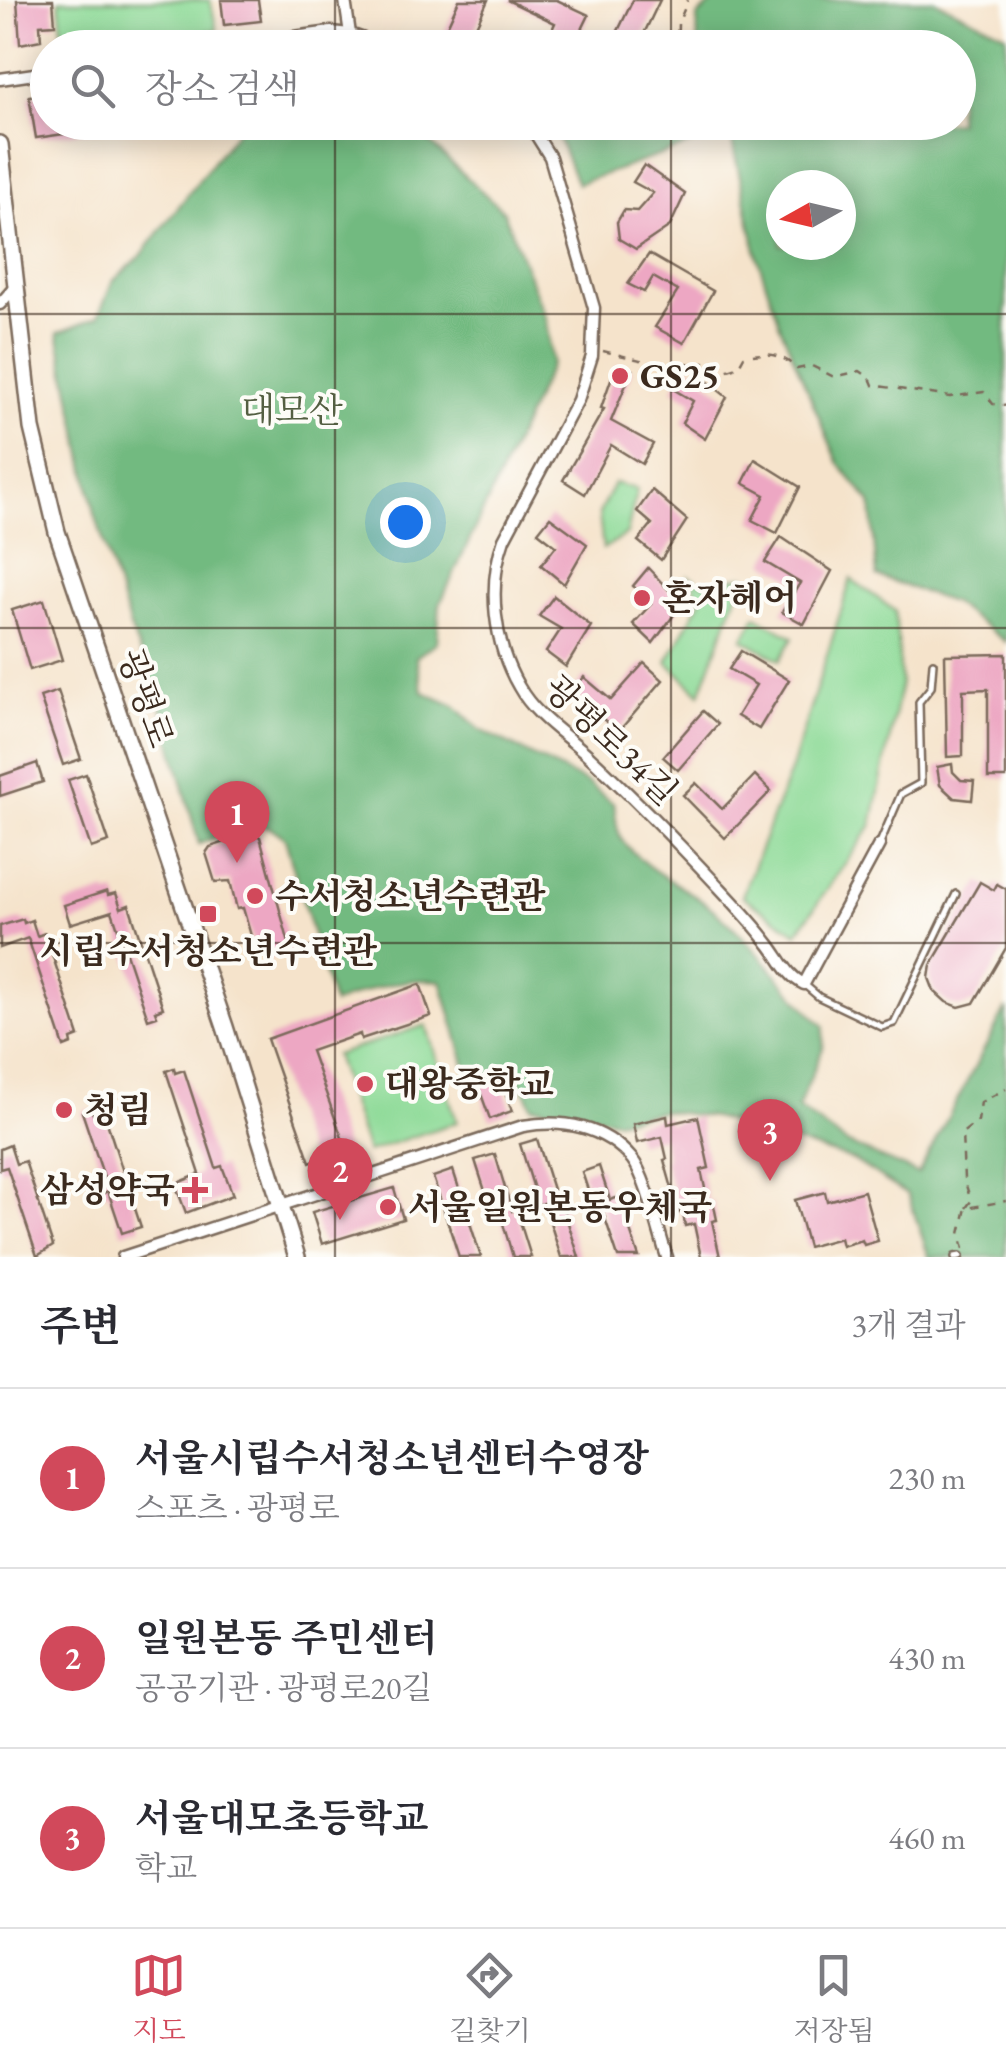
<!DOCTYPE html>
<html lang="ko">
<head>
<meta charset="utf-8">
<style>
  body { margin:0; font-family:"EB Garamond","Noto Serif KR",serif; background:#f2f2f3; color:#2b2b33 }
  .compass { position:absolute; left:766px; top:170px; width:90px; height:90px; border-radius:50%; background:#fff; box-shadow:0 5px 25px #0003; rotate:262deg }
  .you { position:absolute; left:405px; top:522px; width:35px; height:35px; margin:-25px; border:8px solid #fff; border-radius:50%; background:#1a73e8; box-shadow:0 0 0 15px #1a73e833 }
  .badge { display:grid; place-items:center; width:65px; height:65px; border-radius:50%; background:#d1495b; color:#fff; font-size:32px; font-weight:700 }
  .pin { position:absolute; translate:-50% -82px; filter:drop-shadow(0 2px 5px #0008) }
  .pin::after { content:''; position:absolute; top:52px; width:35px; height:30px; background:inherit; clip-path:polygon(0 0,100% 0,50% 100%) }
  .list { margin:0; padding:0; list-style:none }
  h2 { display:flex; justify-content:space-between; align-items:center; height:130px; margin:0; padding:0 40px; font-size:42px }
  h2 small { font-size:32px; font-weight:400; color:#7c7c81 }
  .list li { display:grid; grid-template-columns:65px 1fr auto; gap:30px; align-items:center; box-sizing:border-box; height:180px; padding:0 40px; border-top:2px solid #e1e1e2 }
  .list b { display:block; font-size:38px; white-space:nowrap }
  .list p { margin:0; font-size:32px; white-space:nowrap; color:#7c7c81 }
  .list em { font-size:32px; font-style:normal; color:#7c7c81 }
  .icon { flex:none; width:55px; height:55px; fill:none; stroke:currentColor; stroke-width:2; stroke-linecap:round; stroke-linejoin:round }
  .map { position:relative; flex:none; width:1006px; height:1257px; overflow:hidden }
  .search { position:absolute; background:#fff; box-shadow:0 5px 25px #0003; left:30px; right:30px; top:30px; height:110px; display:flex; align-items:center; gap:25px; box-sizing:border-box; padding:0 35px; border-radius:55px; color:#7c7c81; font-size:38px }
  .sheet { height:670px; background:#fff }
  nav { display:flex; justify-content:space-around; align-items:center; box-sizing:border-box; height:140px; border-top:2px solid #e1e1e2; background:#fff; font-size:28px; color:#7c7c81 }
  nav a { display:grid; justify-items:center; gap:5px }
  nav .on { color:#d1495b }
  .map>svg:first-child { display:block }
  .green { fill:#8dda97; stroke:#64825a; stroke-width:2.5 }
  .forest { fill:#72ba80; stroke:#56724f; stroke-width:2.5; fill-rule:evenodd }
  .building { fill:#eda7c3 }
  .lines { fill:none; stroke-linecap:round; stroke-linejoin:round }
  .lane-casing { stroke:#7c6b5b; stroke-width:10 }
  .street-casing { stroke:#7c6b5b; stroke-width:15 }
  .primary-casing { stroke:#7c6b5b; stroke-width:20 }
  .path { stroke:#7c6b5b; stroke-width:2.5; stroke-dasharray:8 8; stroke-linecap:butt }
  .lane { stroke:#fff; stroke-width:5 }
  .street { stroke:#fff; stroke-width:10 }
  .primary { stroke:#fff; stroke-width:15 }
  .grid { fill:none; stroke:#3b2a1e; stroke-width:2.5; stroke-opacity:0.55 }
  .poi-dot { fill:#d1495b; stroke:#fdfcf7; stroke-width:4 }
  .labels { text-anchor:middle; stroke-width:8; stroke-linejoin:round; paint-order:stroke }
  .poi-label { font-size:35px; font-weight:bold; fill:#3b2a1e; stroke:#fdfcf7; text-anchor:start }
  .park-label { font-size:35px; fill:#545f42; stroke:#fdfcf7 }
  .street-label { font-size:35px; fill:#3b2a1e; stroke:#fdfcf7 }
</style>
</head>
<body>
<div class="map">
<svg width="1006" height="1257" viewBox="0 0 1006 1257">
  <rect width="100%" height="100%" fill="#fdfcf7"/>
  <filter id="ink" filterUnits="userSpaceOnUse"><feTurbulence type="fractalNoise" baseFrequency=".01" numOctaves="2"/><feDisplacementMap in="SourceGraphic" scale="20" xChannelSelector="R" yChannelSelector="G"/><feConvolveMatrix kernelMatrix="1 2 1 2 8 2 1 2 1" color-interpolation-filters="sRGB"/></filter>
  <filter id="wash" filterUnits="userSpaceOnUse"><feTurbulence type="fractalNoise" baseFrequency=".0048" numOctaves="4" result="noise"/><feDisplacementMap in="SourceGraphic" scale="40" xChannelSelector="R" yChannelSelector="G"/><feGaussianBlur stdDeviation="2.25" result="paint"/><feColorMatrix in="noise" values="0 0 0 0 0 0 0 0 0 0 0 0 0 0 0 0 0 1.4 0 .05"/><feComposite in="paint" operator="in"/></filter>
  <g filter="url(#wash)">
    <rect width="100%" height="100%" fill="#f5e3cb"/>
    <g class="green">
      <path d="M59,0h151l7,30 -70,9 -84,1z"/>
      <path d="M614,483l23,6 -10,45 -24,15 -4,-35z"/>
      <path d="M689,576l15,8 40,-8 -44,118 -33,-32 34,-62z"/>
      <path d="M851,579l44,32 6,72 -29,142 -75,108 -55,-37 49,-127z"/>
      <path d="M756,616l37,21 -13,23 -37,-21z"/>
      <path d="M426,1025l31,97 -90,30 -32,-97z"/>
    </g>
    <g class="forest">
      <path d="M716,0h218l72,34v608l-55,-40 -74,-26 -6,-73 -32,-39 -60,-141 -21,-64 -30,-136 230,-1v-74l-260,-1 -1,-30zM841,185v60h-60v-60z"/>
      <path d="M243,123h142l42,17 77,72 42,107 6,43 -112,242 -3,38 -21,15 7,35 32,14 24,23 108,54 27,21c2,12 2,28 9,37 24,31 58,43 87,66 44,34 74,82 114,119l-1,22 -25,60 48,35 72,31 88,-166v249h-77l-21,-62 -55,-35 -140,-43 -50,-6 -48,9 -83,-14 -17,-35 -46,6 -28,-96c-37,-5 -74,9 -108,23l-48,-165c-26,-29 -55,-6 -86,5l-37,-135 -32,-82 -35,-113 -37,-181 40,-16 15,-36 27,-24z"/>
      <path d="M552,123h142l9,17 -126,44z"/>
    </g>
    <g id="blocks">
      <g class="building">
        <path d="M17,0h36l2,24 -15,1 1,15 -21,4z"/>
        <path d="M221,0h37l3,21 -37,4z"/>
        <path d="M459,0h29l-20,44 -24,-11z"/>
        <path d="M507,0h50l32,15 -16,33h-29l11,-25z"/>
        <path d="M633,0h27l-22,46 -22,-11z"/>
        <path d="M48,93v29h58v6l-70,10 -7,-42z"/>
        <path d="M644,165l41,29 -15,32 -34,23 -17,-10 -2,-17 7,-12 13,1 16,-18 -20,-11z"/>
        <path d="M649,254l64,37 -29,52 -29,-16 23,-36 -25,-14 -9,15 -16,-8z"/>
        <path d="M616,365l16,5 -21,51 42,23 -11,20 -31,-19 -26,49 -22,-14 41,-71 -3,-1z"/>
        <path d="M687,365l40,32 -22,42 -23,-16 11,-22 -20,-12z"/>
        <path d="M755,459l45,28 -23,46 -25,-13 13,-25 -22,-12z"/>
        <path d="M652,490l35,30 -26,40 -23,-19 14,-17 -15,-13z"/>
        <path d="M550,517l37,27 -23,40 -23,-19 15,-19 -18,-14z"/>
        <path d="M781,537l51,34 -28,53 -22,-12 18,-29 -35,-21z"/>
        <path d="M648,568l34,36 -29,39 -20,-19 18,-20 -18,-18z"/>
        <path d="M554,596l37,30 -25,41 -20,-15 15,-23 -22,-13z"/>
        <path d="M44,600l18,60 -32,10 -18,-60z"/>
        <path d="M741,651l48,29 -30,49 -22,-13 19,-31 -27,-16z"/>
        <path d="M1006,654v124h-18v-89l-25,1v66l-16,1 -2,-102z"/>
        <path d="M644,663l19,17 -45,52 -46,-40 12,-15 27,23z"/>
        <path d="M58,691l23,68 -18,6 -23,-68z"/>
        <path d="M703,711l15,13 -40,46 -15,-13z"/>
        <path d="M37,763l6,19 -43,14v-20z"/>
        <path d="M952,764l1,8 8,8 13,1 -2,19 -18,-2 -14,-13 -3,-18z"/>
        <path d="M86,774l23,68 -18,6 -23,-68z"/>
        <path d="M755,775l16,16 -46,47 -42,-43 13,-12 26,26z"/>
        <path d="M253,833l7,4 31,114 -17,4 -6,5 -9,-8 -3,1 -13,-45 -6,1 -7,-28 -15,1 -9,-29 4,-6z"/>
        <path d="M980,882l14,8 3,-6 9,5v59l-32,55 -15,4 -13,-5 -12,-11 -5,-13 2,-13z"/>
        <path d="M107,891l1,4 8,-2 5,15 8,-3 34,103 -8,3 2,5 -9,3 -36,-108 -42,13 -6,-19z"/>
        <path d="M23,919l1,4 8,-3 5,16 8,-3 34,103 -8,3 1,5 -8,3 -36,-109 -28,10v-22z"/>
        <path d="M420,984l11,32 -70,23 -1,-5 -49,17 35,98 -36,13 -43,-123z"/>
        <path d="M174,1068l1,5 9,-3 32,98 6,-2 11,29 -47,18 -11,-29 25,-10 -34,-103z"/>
        <path d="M499,1075l13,36 -22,8 -13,-36z"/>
        <path d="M91,1109l2,5 10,-4 38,117 -19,6 -14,-42 -4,2 -3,-9 5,-1 -24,-71z"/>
        <path d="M667,1116l1,8 30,-7 11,51 -8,2 7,32 5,-1 4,19 -5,1 8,36h-19l-7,-33 -9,2 -2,-14 -4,1 -15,-53 3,-1 -5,-22 -25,6 -4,-19z"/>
        <path d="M537,1139l19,60 4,-1 19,59h-18l-17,-54 -5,2 -19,-61z"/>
        <path d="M10,1145l6,19 9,-3 28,85 -16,10 -30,-89 -7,2v-20z"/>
        <path d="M495,1154l17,57 4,-2 15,48h-18l-12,-40 -7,2 -19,-59z"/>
        <path d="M599,1166l11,34 9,-3 20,60h-21l-18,-54 -7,2 -11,-33z"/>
        <path d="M453,1170l28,87h-22l-26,-80z"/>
        <path d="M394,1188l9,31 -81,25 -10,-32z"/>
        <path d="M864,1191l14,50 -14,4 -2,-5 -20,6 -2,-8 -32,9 -13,-47 30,-8 2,9z"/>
      </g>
    </g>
  </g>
  <g filter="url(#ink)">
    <use href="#blocks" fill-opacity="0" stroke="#7c6b5b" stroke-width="2.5"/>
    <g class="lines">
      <g class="lane-casing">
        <g id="lane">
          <path d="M880,843l21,-49 20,-11 -2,-81 12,-15 2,-24"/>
          <path d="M806,986l13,11 63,30 12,-4 62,-129"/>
          <path d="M955,1257l5,-1"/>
        </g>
      </g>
      <g class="street-casing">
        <g id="street">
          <path d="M345,0l5,34"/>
          <path d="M212,48l119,-16 19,2 40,14"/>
          <path d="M0,79l48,-7"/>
          <path d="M528,122l22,35 44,151 -1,22 -1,26 -14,44 -74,139c-17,47 -10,105 15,148 16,29 46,47 70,69 45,42 88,86 130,131 17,18 35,37 50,57 12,15 18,32 35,40l75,-139"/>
          <path d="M0,304l15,-17"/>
          <path d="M123,1257l400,-131c40,-7 81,0 109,33 14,17 27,75 35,98"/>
        </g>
      </g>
      <g class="primary-casing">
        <path id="primary" d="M0,144l32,284 25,104 168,495 72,230"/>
      </g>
      <g class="path">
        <path d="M677,48l1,-24 10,-24"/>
        <path d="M603,351l54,13 49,-1 19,8 13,-4 6,-11c22,-3 36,-4 53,13l15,-3 22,11 26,-6 10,7 3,7 77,12 34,-5 9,12 13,1"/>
        <path d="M966,1208l5,-7 -7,-22 -2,-46 16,-12 3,-19 25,-13"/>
        <path d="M964,1249l-4,-15 6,-26 40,-7"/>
      </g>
      <use href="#lane" class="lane"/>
      <use href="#street" class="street"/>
      <use href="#primary" class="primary"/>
    </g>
  </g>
  <path class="grid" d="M335,0v48M671,0v48M335,122v1135M671,122v1135M0,314h1006M0,628h1006M0,943h1006"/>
  <g class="poi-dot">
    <circle cx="620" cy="376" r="10"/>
    <circle cx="642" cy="598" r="10"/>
    <circle cx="255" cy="896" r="10"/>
    <rect x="198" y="904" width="20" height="20" rx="5"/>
    <circle cx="365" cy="1084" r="10"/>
    <circle cx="64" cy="1110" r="10"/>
    <path d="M190 1175h10v10h10v10h-10v10h-10v-10h-10v-10h10z"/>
    <circle cx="388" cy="1207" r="10"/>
  </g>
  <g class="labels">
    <g class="poi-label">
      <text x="640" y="388">GS25</text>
      <text x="662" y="610">혼자헤어</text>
      <text x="275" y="908">수서청소년수련관</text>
      <text x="208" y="963" text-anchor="middle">시립수서청소년수련관</text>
      <text x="385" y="1096">대왕중학교</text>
      <text x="84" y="1122">청림</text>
      <text x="175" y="1202" text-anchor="end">삼성약국</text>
      <text x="408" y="1219">서울일원본동우체국</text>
    </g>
    <g class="park-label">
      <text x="292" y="422">대모산</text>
    </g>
    <g class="street-label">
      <text transform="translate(146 698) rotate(71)" y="12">광평로</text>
      <text transform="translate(611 740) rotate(44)" y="12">광평로34길</text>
    </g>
  </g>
</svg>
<svg class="compass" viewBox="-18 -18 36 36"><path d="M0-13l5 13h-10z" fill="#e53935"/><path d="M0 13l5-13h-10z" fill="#7c7c81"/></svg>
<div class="you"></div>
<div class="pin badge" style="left:237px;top:863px">1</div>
<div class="pin badge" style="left:340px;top:1220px">2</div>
<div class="pin badge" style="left:770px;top:1181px">3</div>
<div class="search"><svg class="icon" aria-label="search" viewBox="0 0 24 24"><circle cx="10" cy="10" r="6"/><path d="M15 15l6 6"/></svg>장소 검색</div>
</div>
<section class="sheet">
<h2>주변<small>3개 결과</small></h2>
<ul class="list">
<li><span class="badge">1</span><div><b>서울시립수서청소년센터수영장</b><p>스포츠 · 광평로</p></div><em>230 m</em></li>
<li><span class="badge">2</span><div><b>일원본동 주민센터</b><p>공공기관 · 광평로20길</p></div><em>430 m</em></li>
<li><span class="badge">3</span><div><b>서울대모초등학교</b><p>학교</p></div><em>460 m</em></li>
</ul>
</section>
<nav>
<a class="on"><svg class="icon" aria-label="map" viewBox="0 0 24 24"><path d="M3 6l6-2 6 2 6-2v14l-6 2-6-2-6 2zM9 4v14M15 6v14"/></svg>지도</a>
<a><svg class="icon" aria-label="directions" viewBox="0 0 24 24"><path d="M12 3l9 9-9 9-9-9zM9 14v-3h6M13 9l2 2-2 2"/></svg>길찾기</a>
<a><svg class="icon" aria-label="saved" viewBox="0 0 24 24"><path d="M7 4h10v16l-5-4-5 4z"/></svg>저장됨</a>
</nav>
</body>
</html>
